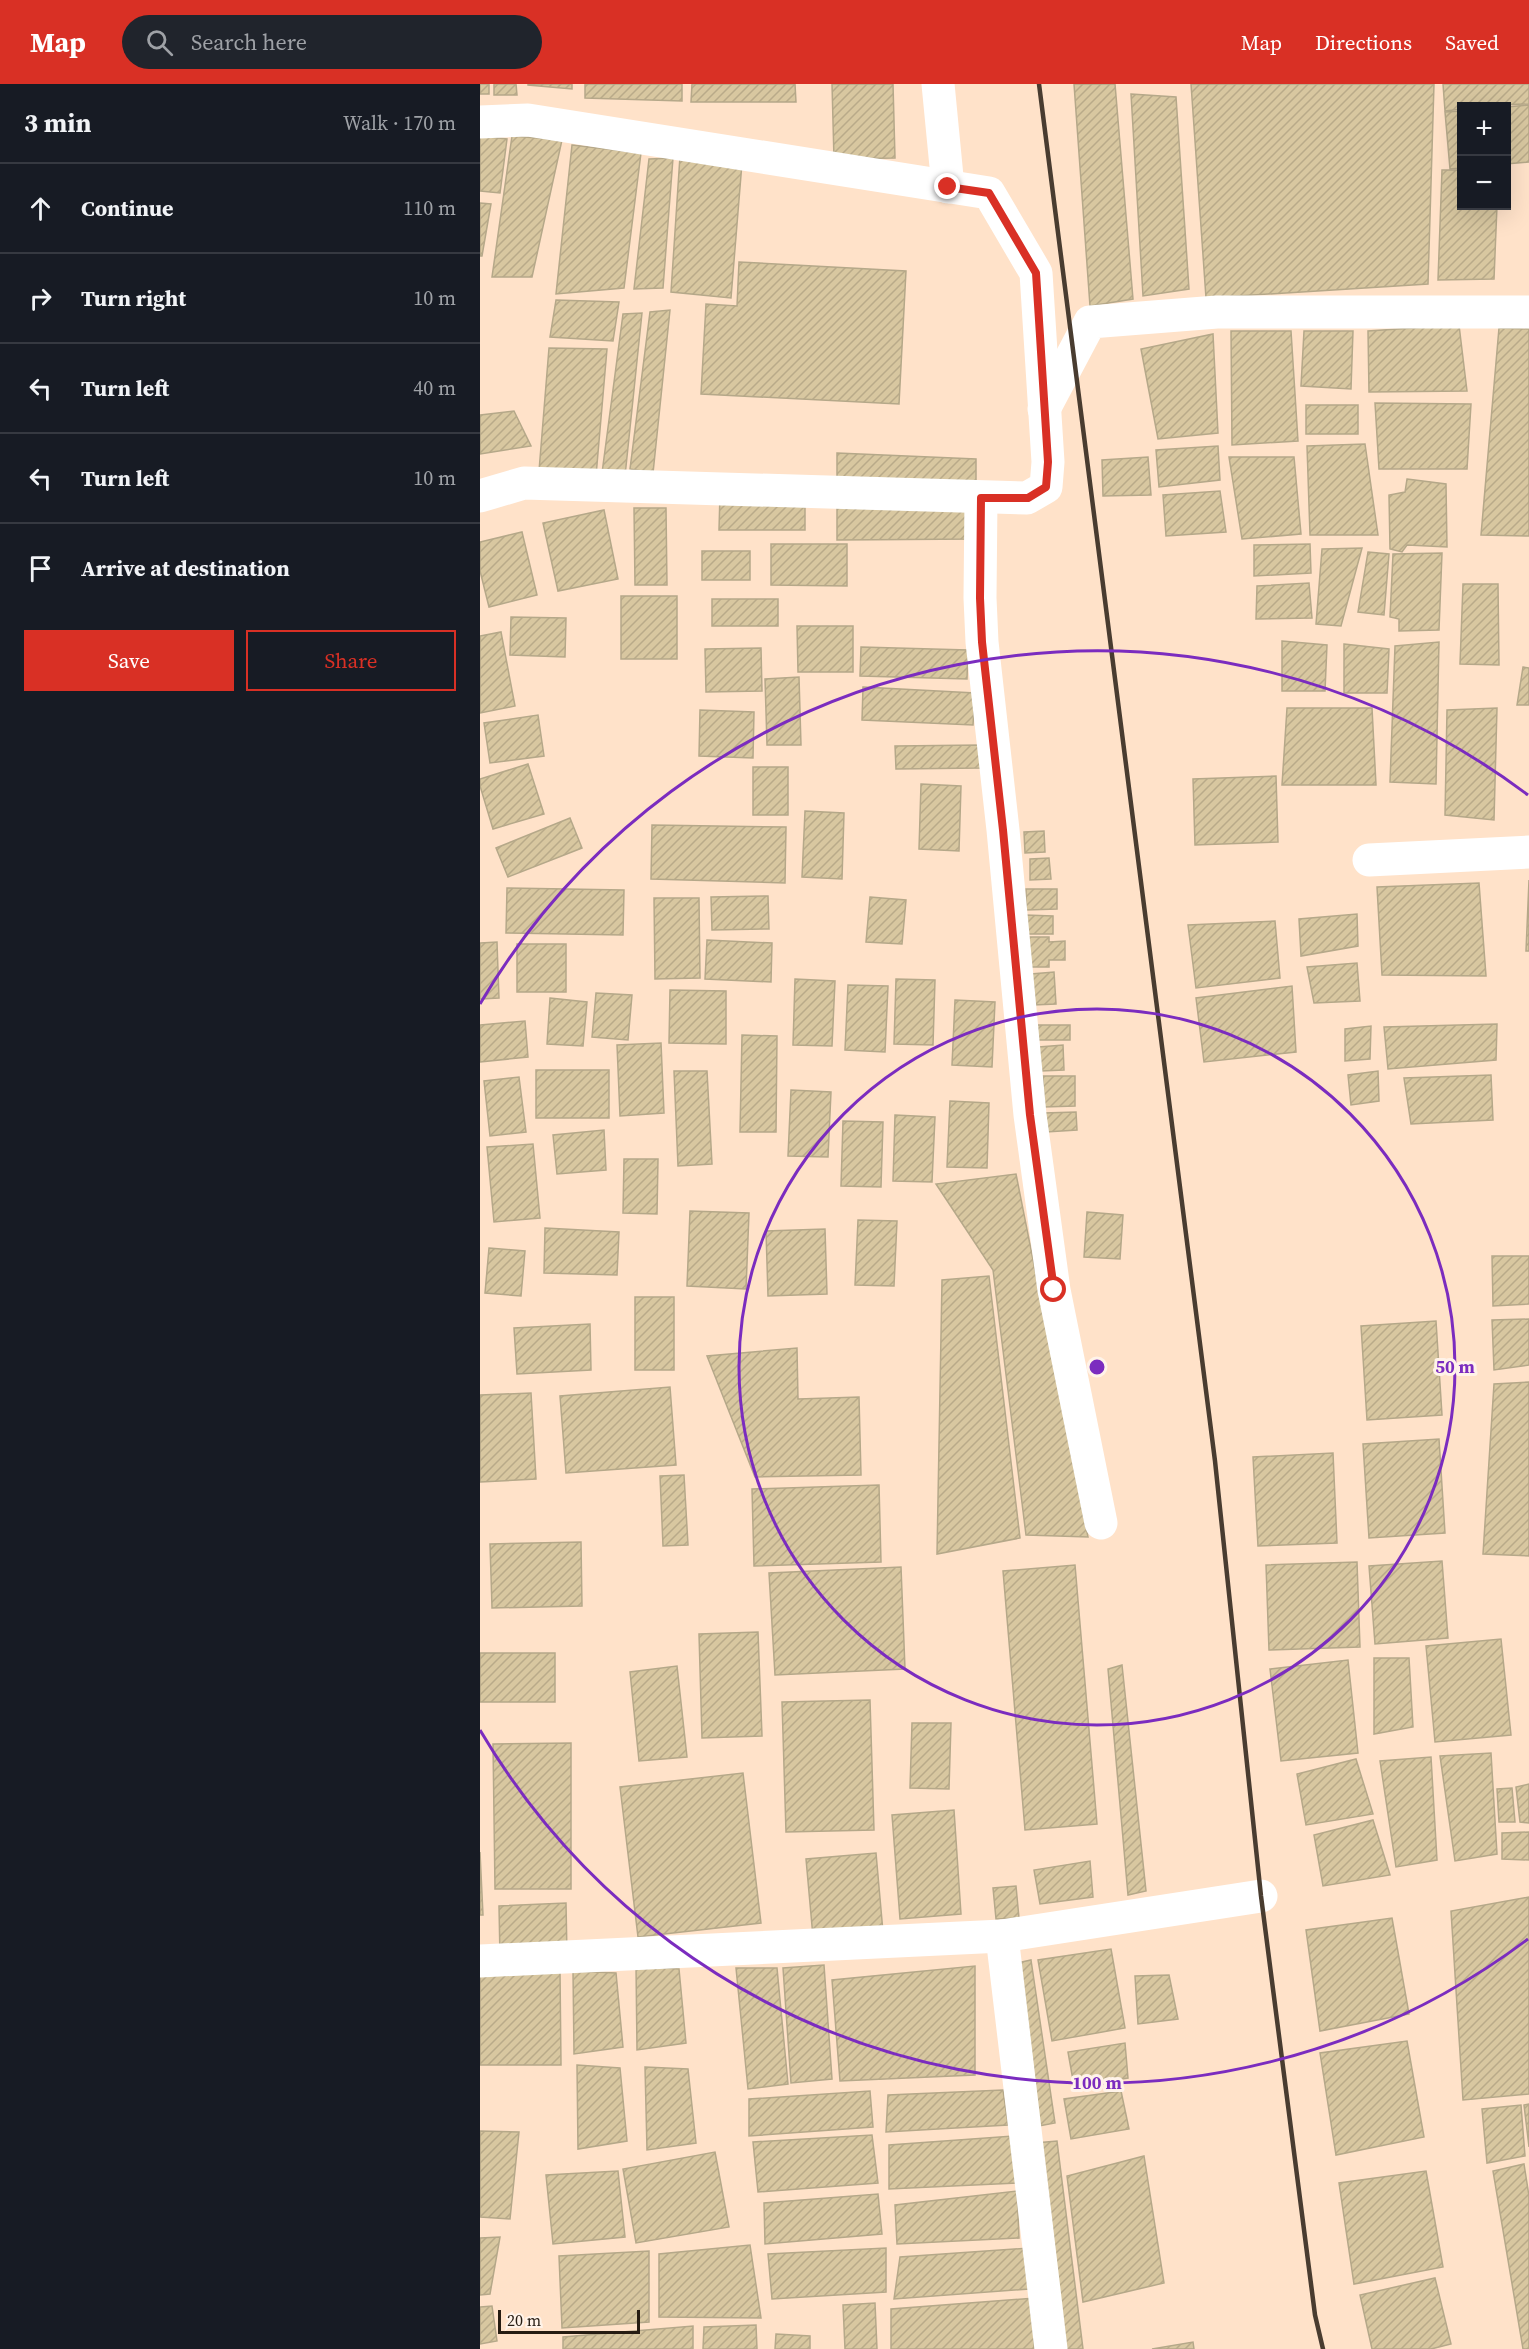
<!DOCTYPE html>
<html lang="en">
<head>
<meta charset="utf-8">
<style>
  body { margin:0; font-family:"Source Serif 4",serif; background:#20242c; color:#f1f3f6 }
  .controls { position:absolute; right:18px; top:18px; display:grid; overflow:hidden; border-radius:0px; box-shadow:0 6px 24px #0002 }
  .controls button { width:54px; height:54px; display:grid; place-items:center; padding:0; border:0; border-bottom:2px solid #363941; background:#171b24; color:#f1f3f6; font:30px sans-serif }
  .scale { position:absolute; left:18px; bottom:15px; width:142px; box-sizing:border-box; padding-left:6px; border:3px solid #261c12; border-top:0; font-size:16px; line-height:21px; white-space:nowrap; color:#261c12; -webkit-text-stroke:4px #fff3e9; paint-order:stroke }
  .stop { position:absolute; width:18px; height:18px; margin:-14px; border:4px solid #d93025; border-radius:50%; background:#fff }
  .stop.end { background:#d93025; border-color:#fff; box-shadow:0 2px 6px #0008 }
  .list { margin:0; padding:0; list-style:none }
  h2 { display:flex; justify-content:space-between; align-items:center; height:78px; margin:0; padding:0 24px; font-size:26px }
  h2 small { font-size:20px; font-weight:400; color:#9ea1a6 }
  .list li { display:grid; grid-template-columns:39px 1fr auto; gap:18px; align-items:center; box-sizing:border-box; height:90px; padding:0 24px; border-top:2px solid #363941 }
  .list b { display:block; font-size:22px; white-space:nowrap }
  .list em { font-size:20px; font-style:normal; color:#9ea1a6 }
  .actions { display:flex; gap:12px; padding:18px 24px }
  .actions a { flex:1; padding:14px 0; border:2px solid #d93025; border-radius:0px; text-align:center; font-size:21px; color:#d93025 }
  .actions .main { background:#d93025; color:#fff }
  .icon { flex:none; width:33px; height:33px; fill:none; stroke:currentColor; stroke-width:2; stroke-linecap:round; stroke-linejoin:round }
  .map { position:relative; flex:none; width:1049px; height:2265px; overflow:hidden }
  header { display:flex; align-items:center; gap:36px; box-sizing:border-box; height:84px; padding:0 30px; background:#d93025; color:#fff }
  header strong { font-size:28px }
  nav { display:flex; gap:33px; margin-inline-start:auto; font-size:21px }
  .search { width:420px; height:54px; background:#20242c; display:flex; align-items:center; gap:15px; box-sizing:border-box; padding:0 21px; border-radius:33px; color:#9ea1a6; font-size:22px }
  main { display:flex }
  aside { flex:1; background:#171b24 }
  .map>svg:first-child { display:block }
  .building { fill:url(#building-hatch); stroke:#b5a889; stroke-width:1.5 }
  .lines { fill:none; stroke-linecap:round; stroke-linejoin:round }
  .minor { stroke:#fff; stroke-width:33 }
  .rail { stroke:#493c30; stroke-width:4.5 }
  .route { stroke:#d93025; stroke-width:8 }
  .ring { fill:none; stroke:#7b2cbf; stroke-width:3 }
  .centre { fill:#7b2cbf; stroke:#fff3e9; stroke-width:3 }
  .ring-label { font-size:18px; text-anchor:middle; font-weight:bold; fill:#7b2cbf; stroke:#fff3e9; stroke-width:6; stroke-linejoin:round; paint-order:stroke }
</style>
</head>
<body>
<header>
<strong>Map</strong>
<div class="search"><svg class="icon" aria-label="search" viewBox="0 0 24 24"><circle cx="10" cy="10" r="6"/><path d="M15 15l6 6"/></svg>Search here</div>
<nav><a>Map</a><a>Directions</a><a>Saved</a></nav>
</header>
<main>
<aside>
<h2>3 min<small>Walk · 170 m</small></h2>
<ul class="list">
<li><svg class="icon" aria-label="ahead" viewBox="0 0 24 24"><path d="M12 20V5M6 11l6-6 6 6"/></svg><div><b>Continue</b></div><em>110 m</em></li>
<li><svg class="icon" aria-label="right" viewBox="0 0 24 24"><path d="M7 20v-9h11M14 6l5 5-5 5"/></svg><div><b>Turn right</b></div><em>10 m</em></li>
<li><svg class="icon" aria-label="left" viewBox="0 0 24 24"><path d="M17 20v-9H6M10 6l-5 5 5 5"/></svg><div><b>Turn left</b></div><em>40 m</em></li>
<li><svg class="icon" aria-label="left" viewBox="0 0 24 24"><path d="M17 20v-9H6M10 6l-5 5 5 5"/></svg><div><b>Turn left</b></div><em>10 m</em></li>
<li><svg class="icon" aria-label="arrive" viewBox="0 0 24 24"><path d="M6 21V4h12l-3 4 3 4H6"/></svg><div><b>Arrive at destination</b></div></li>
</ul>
<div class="actions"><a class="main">Save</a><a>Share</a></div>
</aside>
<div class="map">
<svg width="1049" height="2265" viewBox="0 0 1049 2265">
  <defs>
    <pattern id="building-hatch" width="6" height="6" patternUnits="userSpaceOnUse" patternTransform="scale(1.5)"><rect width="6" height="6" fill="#d8c7a0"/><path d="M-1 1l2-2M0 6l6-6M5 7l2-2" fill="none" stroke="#b9aa89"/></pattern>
  </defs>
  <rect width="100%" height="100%" fill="#ffe2c9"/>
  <g class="building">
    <rect x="0" y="0" width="9" height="10"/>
    <path d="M14,0h22l1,11h-23z"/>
    <path d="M48,0h44v5l-44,-4z"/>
    <path d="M105,0h97v17l-97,-3z"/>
    <path d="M212,0h103l1,18h-105z"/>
    <path d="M352,0h61l2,74 -61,1z"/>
    <path d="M594,0h41l18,215 -43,7z"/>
    <path d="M711,0h243l-6,200 -222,14z"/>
    <path d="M963,0h86v20l-67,2v3l-17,2z"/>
    <path d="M651,10l45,3 13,192 -46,7z"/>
    <path d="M1049,21v57l-23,2v-57z"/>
    <path d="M982,27v57l-12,1 -5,-57z"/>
    <path d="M0,52l27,3 -7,54 -20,-2z"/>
    <path d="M32,52l50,4 -30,137h-40z"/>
    <path d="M92,61l69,8 -17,135 -68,6z"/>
    <path d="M200,72l62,7 -11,135 -60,-6z"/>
    <path d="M193,74l-10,130 -29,1 15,-130z"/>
    <path d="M962,86h20v36h35l-3,73 -56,1z"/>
    <path d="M0,119l11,1 -9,52h-2z"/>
    <path d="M259,178l167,9 -7,133 -198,-10 5,-90 31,2z"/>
    <path d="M76,216l63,2 -6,39 -63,-4z"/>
    <path d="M190,226l-17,163 -23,-4 20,-157z"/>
    <path d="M162,229l-17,163 -23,-3 21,-159z"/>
    <path d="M979,241l8,66 -98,1 -1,-61z"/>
    <path d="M1019,244l30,1v207l-48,-1z"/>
    <path d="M751,247h60l7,110 -66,4z"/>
    <path d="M824,247h49l-2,58 -50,-3z"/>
    <path d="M733,250l5,99 -60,6 -17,-90z"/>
    <path d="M69,264l58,1 -11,127 -57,-5z"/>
    <path d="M895,319l96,1 -4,65h-88z"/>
    <rect x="826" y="321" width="52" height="29"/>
    <path d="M34,327l17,35 -51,8v-39z"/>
    <path d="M885,360l13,91h-68l-3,-89z"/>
    <path d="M738,362l2,34 -61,7 -3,-37z"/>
    <path d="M357,369l139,6v80l-139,1z"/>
    <path d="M668,373l3,38 -48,1 -1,-36z"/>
    <path d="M749,373h65l7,77 -59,5z"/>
    <path d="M927,395l39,5 1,63 -40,-2 -5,7 -12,-3 -1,-54 16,-3z"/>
    <path d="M740,407l6,41 -60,4 -3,-41z"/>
    <path d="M240,410l85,3v33h-86z"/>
    <path d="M154,424h32l1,77h-32z"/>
    <path d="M124,426l14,69 -60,12 -15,-68z"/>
    <path d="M42,448l15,63 -48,12 -9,-36v-29z"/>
    <path d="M291,460h76v42l-76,-1z"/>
    <path d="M830,460l1,29 -57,3v-31z"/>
    <path d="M882,464l-21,78 -25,-2 6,-75z"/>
    <rect x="222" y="467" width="48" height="29"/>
    <path d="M888,468l21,2 -5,61 -26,-3z"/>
    <path d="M962,469l-3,77 -40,1v-12l-9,-2 3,-63z"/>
    <path d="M829,499l3,35 -56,1 1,-33z"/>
    <path d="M983,500h35l1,81 -39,-1z"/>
    <rect x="141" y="512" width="56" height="63"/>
    <rect x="232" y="515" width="66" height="27"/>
    <path d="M31,533l55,1 -1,39 -55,-2z"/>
    <path d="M317,542h56v46h-55z"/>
    <path d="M21,548l14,74 -35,7v-77z"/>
    <path d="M802,557l45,4 -2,46h-43z"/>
    <path d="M959,558l-3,142 -46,-2 5,-136z"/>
    <path d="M864,560l45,5 -2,44h-43z"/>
    <path d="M381,563l107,3 -1,29 -107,-3z"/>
    <path d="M281,564l1,43 -56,1 -1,-43z"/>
    <path d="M1043,583l6,1v37h-12z"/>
    <path d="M319,593l2,68h-34l-2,-66z"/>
    <path d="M383,603l112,6 -2,32 -111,-5z"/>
    <path d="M807,624h85l4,77h-94z"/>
    <path d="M1017,624l-3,112 -49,-5 2,-105z"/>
    <path d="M220,626l54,2 -1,46 -54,-2z"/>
    <path d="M58,631l6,41 -54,7 -6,-40z"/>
    <path d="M501,661v23l-85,1 -1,-23z"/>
    <path d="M48,680l16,50 -51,15 -13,-43v-7z"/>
    <rect x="273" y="683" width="35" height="48"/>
    <path d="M796,692l2,66 -83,3 -2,-66z"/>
    <path d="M441,700l40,2 -2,65 -40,-2z"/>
    <path d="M325,727l39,2 -2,66 -40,-2z"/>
    <path d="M90,734l12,30 -74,29 -12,-29z"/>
    <path d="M172,741l134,2 -1,56 -134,-4z"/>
    <path d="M564,747l1,21 -20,1 -1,-21z"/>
    <path d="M569,774l2,21 -21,1v-21z"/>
    <path d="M1049,796v71h-3z"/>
    <path d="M999,799l7,93 -104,-1 -5,-88z"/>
    <path d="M27,804l117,2 -1,45 -117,-2z"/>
    <path d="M546,805h31v20l-31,1z"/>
    <path d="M288,812l1,33 -57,1 -1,-33z"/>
    <path d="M390,813l36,3 -4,44 -36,-2z"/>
    <path d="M174,814h45l1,80 -45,1z"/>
    <path d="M877,830l1,32 -57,10 -2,-37z"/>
    <path d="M545,831l28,1v18h-28z"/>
    <path d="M795,837l5,57 -84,10 -8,-63z"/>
    <path d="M547,853h22v5l16,-1v19h-16v7h-21z"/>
    <path d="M227,856l65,3 -1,39 -66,-3z"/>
    <path d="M17,858l2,56 -19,1v-56z"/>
    <rect x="37" y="860" width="49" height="48"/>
    <path d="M877,879l3,38 -46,2 -7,-36z"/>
    <path d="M574,888l2,32 -23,1 -2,-31z"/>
    <path d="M315,895l40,2 -3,65 -39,-1z"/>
    <path d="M416,895l39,1 -2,65 -39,-1z"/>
    <path d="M368,901l40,1 -3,66 -40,-2z"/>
    <path d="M812,902l4,66 -92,10 -8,-64z"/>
    <path d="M190,906l56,1v53l-57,-1z"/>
    <path d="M116,909l36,2 -4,45 -36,-3z"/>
    <path d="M70,914l37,4 -4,44 -36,-2z"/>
    <path d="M475,916l40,2 -3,65 -40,-2z"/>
    <path d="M45,937l3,36 -48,5v-37z"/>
    <path d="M1017,940l-1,36 -108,9 -4,-42z"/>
    <rect x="557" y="941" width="33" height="15"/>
    <path d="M891,942l-1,33 -25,2v-32z"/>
    <path d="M262,951l35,1 -1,96h-36z"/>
    <path d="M181,959l3,70 -44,3 -3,-71z"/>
    <path d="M583,961l1,25 -23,1 -2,-24z"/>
    <rect x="56" y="986" width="73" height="48"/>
    <path d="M194,987h33l5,93 -34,2z"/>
    <path d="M898,987l1,30 -28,4 -3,-30z"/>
    <path d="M1011,991l2,45 -82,4 -7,-46z"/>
    <path d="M563,992h32v30l-31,1z"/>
    <path d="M39,993l7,55 -36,4 -6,-55z"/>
    <path d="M311,1006l40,2 -3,65 -40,-1z"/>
    <path d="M470,1017l39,2 -2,65 -40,-1z"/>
    <path d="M596,1028l1,18 -31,2 -2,-19z"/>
    <path d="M415,1031l40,2 -3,65 -39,-1z"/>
    <path d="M363,1037l40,1 -2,65 -40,-1z"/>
    <path d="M124,1046l2,40 -49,4 -4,-39z"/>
    <path d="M53,1060l7,74 -46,4 -7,-75z"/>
    <path d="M144,1075h34l-1,55 -34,-1z"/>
    <path d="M536,1090l72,363 -62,-2 -33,-265 -57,-86z"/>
    <path d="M210,1127l59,2 -3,76 -59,-3z"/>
    <path d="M607,1128l36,3 -3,44 -36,-2z"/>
    <path d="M378,1136l39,1 -3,65 -39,-1z"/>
    <path d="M65,1144l74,4 -2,43 -73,-2z"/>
    <path d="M345,1145l2,65 -59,2 -2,-65z"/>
    <path d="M9,1164l36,3 -4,45 -36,-3z"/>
    <path d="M1012,1172h37v48l-36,2z"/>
    <path d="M509,1192l31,262 -83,16 5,-274z"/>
    <rect x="155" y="1213" width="39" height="73"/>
    <path d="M1049,1235v46l-35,5 -2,-50z"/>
    <path d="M956,1237l6,94 -75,5 -6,-94z"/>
    <path d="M110,1240l1,46 -74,4 -3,-46z"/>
    <path d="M317,1264l1,51 61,-2 2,78 -106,2 -48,-121z"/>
    <path d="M1049,1298v174l-46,-2 11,-170z"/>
    <path d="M190,1303l6,78 -110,8 -6,-77z"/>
    <path d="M51,1309l5,86 -56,3v-87z"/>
    <path d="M959,1355l6,94 -76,5 -6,-94z"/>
    <path d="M853,1369l4,90 -79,3 -5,-89z"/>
    <path d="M204,1391l4,70 -25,1 -3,-70z"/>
    <path d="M399,1401l2,77 -127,4 -2,-77z"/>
    <path d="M101,1458l1,64 -90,2 -2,-64z"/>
    <path d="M962,1477l6,77 -73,6 -6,-78z"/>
    <path d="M877,1478l3,85 -91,3 -3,-85z"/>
    <path d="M595,1481l22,259 -72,6 -22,-259z"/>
    <path d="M421,1483l4,102 -130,6 -6,-102z"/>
    <path d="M278,1548l4,104 -60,2 -3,-104z"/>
    <path d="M1021,1555l10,96 -76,7 -9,-96z"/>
    <rect x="0" y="1569" width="75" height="49"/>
    <path d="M894,1574h35l4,69 -39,7z"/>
    <path d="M868,1576l10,93 -77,8 -11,-92z"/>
    <path d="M642,1581l24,226 -18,4 -20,-226z"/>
    <path d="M197,1582l10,91 -48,4 -9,-89z"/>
    <path d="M390,1616l4,130 -88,2 -4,-130z"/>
    <path d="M432,1639h39l-2,66 -39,-1z"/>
    <path d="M91,1659v146h-76l-2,-145z"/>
    <path d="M1011,1669l6,101 -42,7 -15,-105z"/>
    <path d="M951,1673l6,103 -41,7 -16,-106z"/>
    <path d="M876,1675l17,55 -67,11 -9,-51z"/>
    <path d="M263,1689l18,150 -123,14 -18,-150z"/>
    <path d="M1049,1700v39l-9,-1 -4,-35z"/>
    <path d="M1032,1704l3,34h-16l-2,-33z"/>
    <path d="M474,1726l7,104 -61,5 -8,-104z"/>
    <path d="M893,1736l17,55 -67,11 -9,-51z"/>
    <path d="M1049,1748v28l-27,-1v-26z"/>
    <path d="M0,1768l3,63h-3z"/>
    <path d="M396,1769l7,79 -70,5 -7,-78z"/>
    <path d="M610,1777l3,36 -53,7 -6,-34z"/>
    <path d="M536,1802l3,32 -23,1 -3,-31z"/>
    <path d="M1049,1813v197l-66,6 -12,-189z"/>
    <path d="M86,1819l1,52 -67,2 -1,-51z"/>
    <path d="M912,1834l17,96 -89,17 -14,-101z"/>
    <path d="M631,1865l14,79 -73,13 -14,-81z"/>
    <path d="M551,1876l24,163 -22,4 -21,-163z"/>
    <path d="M344,1881l8,114 -41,4 -8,-115z"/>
    <path d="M156,1882l43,3 7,74 -49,7z"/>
    <path d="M495,1882v109l-135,6 -8,-101z"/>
    <path d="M256,1884h41l11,116 -40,5z"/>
    <path d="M80,1887l1,94h-81v-93z"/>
    <path d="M93,1887l43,2 7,74 -49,7z"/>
    <path d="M689,1891l9,44 -40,5 -3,-48z"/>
    <path d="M927,1957l17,96 -88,18 -16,-102z"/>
    <path d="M645,1959l3,35 -54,8 -6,-34z"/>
    <path d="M97,1981l43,3 7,73 -49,8z"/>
    <path d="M165,1983l43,2 8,74 -49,7z"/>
    <path d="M523,2006l5,35 -122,7 2,-37z"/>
    <path d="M390,2007l3,36 -124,9v-37z"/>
    <path d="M641,2007l8,38 -58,10 -7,-40z"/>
    <path d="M1049,2020v43l-5,-42z"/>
    <path d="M1041,2021l4,51 -38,7 -5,-54z"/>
    <path d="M0,2047l39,1 -9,87 -30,-2z"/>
    <path d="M392,2051l6,48 -120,9 -5,-50z"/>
    <path d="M533,2052l4,47 -128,6v-44z"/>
    <path d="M577,2057l26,208h-24l-24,-206z"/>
    <path d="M235,2068l14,75 -93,16 -13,-74z"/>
    <path d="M664,2072l20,127 -81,19 -16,-126z"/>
    <path d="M1044,2080l5,32v153h-6l-30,-178z"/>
    <path d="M138,2087l7,66 -72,7 -7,-69z"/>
    <path d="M946,2087l17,96 -89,17 -15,-101z"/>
    <path d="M537,2107l2,47 -122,6 -2,-39z"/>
    <path d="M398,2110l4,40 -117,10 -1,-41z"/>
    <path d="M20,2153l-10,57 -10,1v-57z"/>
    <path d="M270,2161l11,73 -102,-1v-63z"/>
    <path d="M406,2164v44l-114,7 -4,-45z"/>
    <path d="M549,2164v41l-135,10 6,-42z"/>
    <path d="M169,2167v71l-87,6 -3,-72z"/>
    <path d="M955,2194l16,66 -20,5h-59l-12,-54z"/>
    <path d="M555,2214l-1,51h-143v-40z"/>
    <path d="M395,2219l2,46h-32l-2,-44z"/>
    <path d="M12,2222l5,35 -17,3v-37z"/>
    <path d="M276,2241l1,24h-54l1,-22z"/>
    <path d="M213,2242v23h-130v-12z"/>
    <path d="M296,2250l34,2v13h-35z"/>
    <path d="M713,2258l1,7h-42z"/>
  </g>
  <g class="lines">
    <g class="minor">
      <path d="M458,0l10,103"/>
      <path d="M0,38l48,-2 461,73 47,80 12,189 -2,25 -19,11 -503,-15 -44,13"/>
      <path d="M564,325l46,-87 127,-10h312"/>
      <path d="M501,414l-1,100 2,44 21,188 27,285 24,175 47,233"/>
      <path d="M889,776l160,-8"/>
      <path d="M522,1852l49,413"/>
      <path d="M0,1877l522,-25 259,-40"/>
    </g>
    <path class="rail" d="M559,0l176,1377 46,435 54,419 8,34"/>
  </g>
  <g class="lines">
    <path class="route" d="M468,103l41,6 47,80 12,189 -2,25 -18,11h-47l-1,100 2,44 21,188 27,285 24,175"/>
  </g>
  <g class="ring">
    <circle cx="617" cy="1283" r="358"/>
    <path d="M1048 1855A716 716 0 0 1 0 1646M0 920A716 716 0 0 1 1048 711"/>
  </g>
  <circle cx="617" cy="1283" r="9" class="centre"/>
  <g class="ring-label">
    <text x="975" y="1289">50 m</text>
    <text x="617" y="2005">100 m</text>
  </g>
</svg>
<div class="controls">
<button>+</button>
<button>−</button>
</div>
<div class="scale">20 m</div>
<div class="stop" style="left:574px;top:1206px"></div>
<div class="stop end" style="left:468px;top:103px"></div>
</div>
</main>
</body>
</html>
